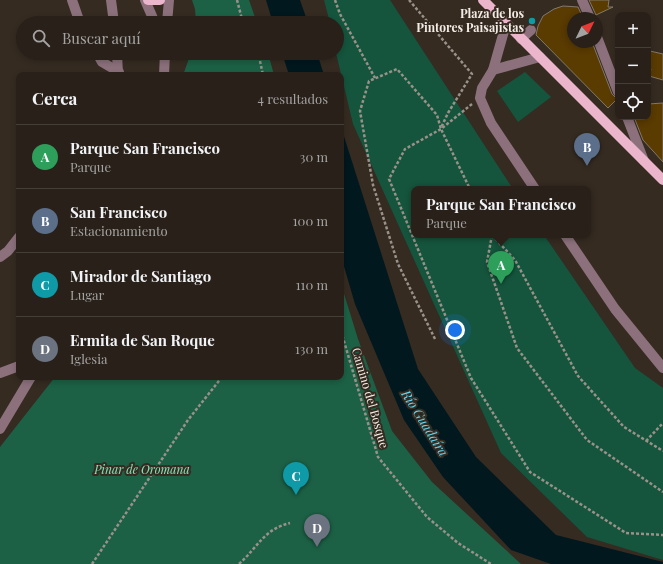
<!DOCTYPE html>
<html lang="es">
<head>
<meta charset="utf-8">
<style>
  body { margin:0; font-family:"Playfair Display",serif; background:#342d26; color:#f1f3f6 }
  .controls { position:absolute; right:12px; top:12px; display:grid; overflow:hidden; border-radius:8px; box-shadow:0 2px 6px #0003 }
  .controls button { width:36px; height:36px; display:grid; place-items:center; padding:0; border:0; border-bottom:1px solid #443e38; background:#282019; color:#f1f3f6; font:20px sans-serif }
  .compass { position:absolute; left:567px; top:12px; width:36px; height:36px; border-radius:50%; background:#282019; box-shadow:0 2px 6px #0003; rotate:47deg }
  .you { position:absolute; left:455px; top:330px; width:14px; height:14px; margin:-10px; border:3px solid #fff; border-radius:50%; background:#1a73e8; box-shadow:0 0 0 6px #1a73e833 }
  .badge { display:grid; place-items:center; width:26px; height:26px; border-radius:50%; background:#d93025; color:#fff; font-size:13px; font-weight:700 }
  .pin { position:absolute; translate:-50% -33px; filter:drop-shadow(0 1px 2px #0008) }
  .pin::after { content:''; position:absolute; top:21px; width:14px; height:12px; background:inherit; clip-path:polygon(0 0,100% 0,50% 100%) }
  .popup { position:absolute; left:411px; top:186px; width:180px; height:52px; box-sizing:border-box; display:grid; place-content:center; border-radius:8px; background:#282019; filter:drop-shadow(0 1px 3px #0005); font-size:13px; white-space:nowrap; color:#a5a3a2 }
  .popup b { font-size:15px; color:#f1f3f6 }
  .popup::after { content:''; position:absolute; left:50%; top:100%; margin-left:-8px; border:8px solid transparent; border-top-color:#282019 }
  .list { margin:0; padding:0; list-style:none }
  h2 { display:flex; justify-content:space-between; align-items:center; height:52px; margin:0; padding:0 16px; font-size:17px }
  h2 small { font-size:13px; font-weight:400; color:#a5a3a2 }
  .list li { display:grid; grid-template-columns:26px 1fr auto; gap:12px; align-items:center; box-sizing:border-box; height:64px; padding:0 16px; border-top:1px solid #443e38 }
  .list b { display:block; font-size:15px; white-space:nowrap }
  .list p { margin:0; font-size:13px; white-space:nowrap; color:#a5a3a2 }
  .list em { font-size:13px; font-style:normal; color:#a5a3a2 }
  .icon { flex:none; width:22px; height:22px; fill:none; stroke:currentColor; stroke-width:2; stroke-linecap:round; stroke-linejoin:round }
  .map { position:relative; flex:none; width:663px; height:564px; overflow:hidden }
  .search { position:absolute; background:#282019; box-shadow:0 2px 6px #0003; left:16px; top:16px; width:328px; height:44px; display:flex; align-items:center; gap:10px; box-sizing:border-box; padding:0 14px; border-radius:22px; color:#a5a3a2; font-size:15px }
  .panel { position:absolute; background:#282019; box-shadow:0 2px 6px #0003; left:16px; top:72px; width:328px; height:308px; border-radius:8px }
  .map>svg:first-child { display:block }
  .green { fill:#15553d }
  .forest { fill:#1c6146 }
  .water { fill:#01181e }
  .building { fill:#5a3b00; stroke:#82796c }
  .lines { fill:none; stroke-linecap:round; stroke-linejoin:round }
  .path { stroke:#9a928a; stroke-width:2.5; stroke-dasharray:3 2; stroke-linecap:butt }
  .minor { stroke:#8c717c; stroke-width:10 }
  .major { stroke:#ebb5cc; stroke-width:10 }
  .culture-dot { fill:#0f9aa8; stroke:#352b21; stroke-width:1.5 }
  .labels { text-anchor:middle; stroke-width:4; stroke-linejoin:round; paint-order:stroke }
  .poi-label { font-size:12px; font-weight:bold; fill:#f3ece6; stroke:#352b21; text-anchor:end }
  .street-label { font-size:12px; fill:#f3ece6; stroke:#352b21 }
  .park-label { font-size:12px; font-style:italic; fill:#84e4b9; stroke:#352b21 }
  .water-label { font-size:13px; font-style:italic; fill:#63d7f3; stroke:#352b21 }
</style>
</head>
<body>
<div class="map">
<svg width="663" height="564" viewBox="0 0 663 564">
  <rect width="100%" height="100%" fill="#352b21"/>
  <g class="green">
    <path d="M324,0h66l123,189h-99v46h130l91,133 28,20v172l-76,-23 -86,-84 -148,-329 -17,-71 1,-30h-7z"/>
    <path d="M525,72l26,25 -33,25 -21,-31z"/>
  </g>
  <g class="forest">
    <path d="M192,0h57l8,23h-61l-1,-14z"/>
    <path d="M191,53h77l6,22h-91z"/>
    <path d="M341,284l17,55 34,92 40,51 89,82h-521v-117l55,-70h286z"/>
  </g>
  <g class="water">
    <path d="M266,0h34l8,23h-35z"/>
    <path d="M282,53h35l7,22h-35z"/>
    <path d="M341,127l77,242 58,88 80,78 107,27v2h-112l-40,-14 -68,-73 -39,-57 -49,-116 -14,-48z"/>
  </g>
  <g class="building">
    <path d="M589,0h20l-1,7h5l-17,8z"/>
    <path d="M563,6l15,1 5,11h-10v24h19l20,52 5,5 -9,9 -72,-73 2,-9 5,-10 11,-7z"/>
    <path d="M650,51l13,3v26l-14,-4 2,-7 -3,-1z"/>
    <path d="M663,103v59l-20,-22 -9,-23h14v-13z"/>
  </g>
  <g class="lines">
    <g class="path">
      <path d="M237,0l6,23"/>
      <path d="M335,0l5,14 35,64"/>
      <path d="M409,0l63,74 -24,39 -7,15"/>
      <path d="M254,53l6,8 3,14"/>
      <path d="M472,104l-31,25 -36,20 -16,30 82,199 59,94 96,61 37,2"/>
      <path d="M492,235l-5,27 30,86 70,92 76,52"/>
      <path d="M492,235l23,25 63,116 46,51 39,24"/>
      <path d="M341,331l37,126 49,60 31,26 33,21"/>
      <path d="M435,339l-37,-75 -25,-79 -13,-74 9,-30 28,-12 40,46 4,14 29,60"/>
      <path d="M646,441l17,-18"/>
      <path d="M92,564l96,-144 34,-43"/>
      <path d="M239,564c19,-17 25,-35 51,-41"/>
    </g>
    <g class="minor">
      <path d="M72,0l8,23"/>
      <path d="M111,0l3,23"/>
      <path d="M145,0l10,23"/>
      <path d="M582,0l8,18"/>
      <path d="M167,23l2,-23"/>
      <path d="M506,24l-13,46 -11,18 -2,10 11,25 44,66"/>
      <path d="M597,37l21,55"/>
      <path d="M521,39l10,-9"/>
      <path d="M97,53l5,9 17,10"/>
      <path d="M117,53l1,22"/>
      <path d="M493,70l47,-13"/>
      <path d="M164,75l1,-22"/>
      <path d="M627,117l17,44"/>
      <path d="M565,235l50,74 48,59"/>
      <path d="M0,257l8,-6 11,-14"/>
      <path d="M0,373l19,-7"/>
      <path d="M0,429l31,-52"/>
    </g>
    <g class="major">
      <path d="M148,0h12"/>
      <path d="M483,0l180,180"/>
    </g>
  </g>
  <circle class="culture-dot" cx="532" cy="21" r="4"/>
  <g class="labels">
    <g class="poi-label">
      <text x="524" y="18">Plaza de los<tspan x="524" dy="14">Pintores Paisajistas</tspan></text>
    </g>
    <g class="street-label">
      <text transform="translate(370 398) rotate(74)" y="4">Camino del Bosque</text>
    </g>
    <g class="park-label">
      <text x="142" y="474">Pinar de Oromana</text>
    </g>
    <g class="water-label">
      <text transform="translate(425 423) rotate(58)" y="5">Río Guadaíra</text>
    </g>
  </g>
</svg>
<div class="controls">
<button>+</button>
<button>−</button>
<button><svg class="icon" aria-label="locate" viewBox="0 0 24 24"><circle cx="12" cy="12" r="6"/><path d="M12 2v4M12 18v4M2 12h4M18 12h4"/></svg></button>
</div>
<svg class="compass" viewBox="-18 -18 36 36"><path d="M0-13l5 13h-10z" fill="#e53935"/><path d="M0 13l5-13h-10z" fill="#a5a3a2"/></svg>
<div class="you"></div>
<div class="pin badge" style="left:501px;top:284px;background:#2e9e5b">A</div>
<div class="popup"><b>Parque San Francisco</b>Parque</div>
<div class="pin badge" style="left:587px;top:166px;background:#5c6f8a">B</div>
<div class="pin badge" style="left:296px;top:495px;background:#0f9aa8">C</div>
<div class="pin badge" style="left:317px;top:547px;background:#6b7280">D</div>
<div class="search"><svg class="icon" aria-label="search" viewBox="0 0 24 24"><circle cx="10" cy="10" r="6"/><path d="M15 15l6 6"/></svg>Buscar aquí</div>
<section class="panel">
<h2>Cerca<small>4 resultados</small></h2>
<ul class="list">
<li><span class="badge" style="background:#2e9e5b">A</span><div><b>Parque San Francisco</b><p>Parque</p></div><em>30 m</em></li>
<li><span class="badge" style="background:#5c6f8a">B</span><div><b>San Francisco</b><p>Estacionamiento</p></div><em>100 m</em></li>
<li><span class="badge" style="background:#0f9aa8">C</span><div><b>Mirador de Santiago</b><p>Lugar</p></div><em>110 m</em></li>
<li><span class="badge" style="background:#6b7280">D</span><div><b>Ermita de San Roque</b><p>Iglesia</p></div><em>130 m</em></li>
</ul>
</section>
</div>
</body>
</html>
